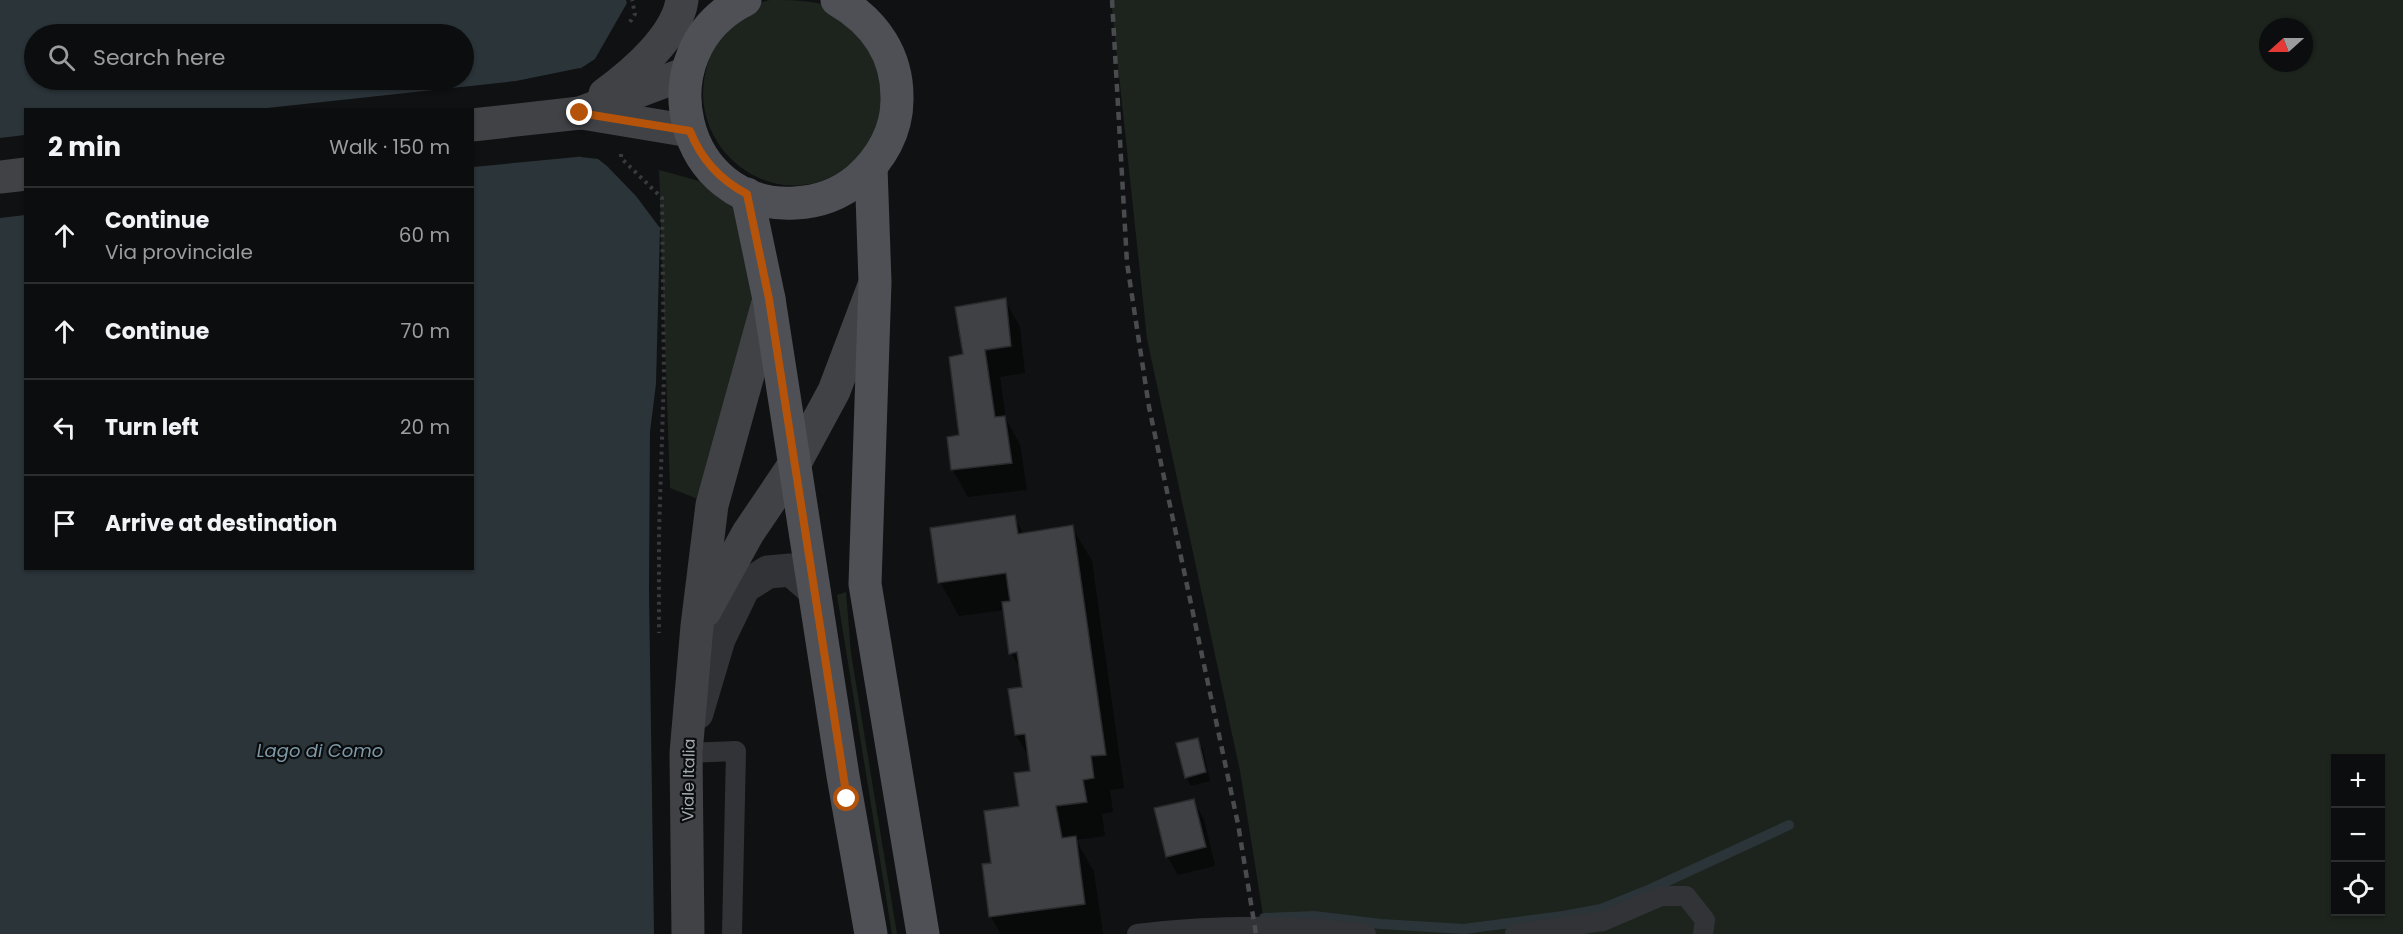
<!DOCTYPE html>
<html lang="en">
<head>
<meta charset="utf-8">
<style>
  body { margin:0; font-family:Poppins,sans-serif; background:#1a1b1c; color:#f1f3f6 }
  .controls { position:absolute; right:18px; bottom:18px; display:grid; overflow:hidden; border-radius:0px; box-shadow:0 2px 4px #0004 }
  .controls button { width:54px; height:54px; display:grid; place-items:center; padding:0; border:0; border-bottom:2px solid #2c2d2e; background:#0c0d0e; color:#f1f3f6; font:30px sans-serif }
  .compass { position:absolute; left:2259px; top:18px; width:54px; height:54px; border-radius:50%; background:#0c0d0e; box-shadow:0 2px 4px #0004; rotate:249deg }
  .stop { position:absolute; width:18px; height:18px; margin:-14px; border:4px solid #b45309; border-radius:50%; background:#fff }
  .stop.end { background:#b45309; border-color:#fff; box-shadow:0 2px 6px #0008 }
  .list { margin:0; padding:0; list-style:none }
  h2 { display:flex; justify-content:space-between; align-items:center; height:78px; margin:0; padding:0 24px; font-size:26px }
  h2 small { font-size:20px; font-weight:400; color:#9a9c9e }
  .list li { display:grid; grid-template-columns:39px 1fr auto; gap:18px; align-items:center; box-sizing:border-box; height:96px; padding:0 24px; border-top:2px solid #2c2d2e }
  .list b { display:block; font-size:22px; white-space:nowrap }
  .list p { margin:0; font-size:20px; white-space:nowrap; color:#9a9c9e }
  .list em { font-size:20px; font-style:normal; color:#9a9c9e }
  .icon { flex:none; width:33px; height:33px; fill:none; stroke:currentColor; stroke-width:2; stroke-linecap:round; stroke-linejoin:round }
  .map { position:relative; flex:none; width:2403px; height:934px; overflow:hidden }
  .search { position:absolute; background:#0c0d0e; box-shadow:0 2px 4px #0004; left:24px; top:24px; width:450px; height:66px; display:flex; align-items:center; gap:15px; box-sizing:border-box; padding:0 21px; border-radius:33px; color:#9a9c9e; font-size:22px }
  .panel { position:absolute; background:#0c0d0e; box-shadow:0 2px 4px #0004; left:24px; top:108px; width:450px; height:462px; border-radius:0px }
  .map>svg:first-child { display:block }
  .green { fill:#1d241d; fill-rule:evenodd }
  .water { fill:#2b3439; fill-rule:evenodd }
  .pier { fill:#101112 }
  .shadow { fill:#0007 }
  .lines { fill:none; stroke-linecap:round; stroke-linejoin:round }
  .stream { stroke:#2b3439; stroke-width:10 }
  .building { fill:#3f4145; stroke:#2b2b2d; stroke-width:1.5 }
  .path { stroke:#383a3d; stroke-width:4; stroke-dasharray:3 4.5; stroke-linecap:butt }
  .service { stroke:#323336; stroke-width:20 }
  .tertiary { stroke:#323336; stroke-width:33 }
  .secondary { stroke:#404246; stroke-width:33 }
  .primary { stroke:#4e5055; stroke-width:33 }
  .rail { stroke:#494b4f; stroke-width:4.5; stroke-dasharray:8 6; stroke-linecap:butt }
  .route { stroke:#b45309; stroke-width:8 }
  .labels { text-anchor:middle; stroke-width:4.5; stroke-linejoin:round; paint-order:stroke }
  .street-label { font-size:16px; fill:#a3a9b1; stroke:#0b0c0d }
  .water-label { font-size:18px; font-style:italic; fill:#7d99a9; stroke:#0b0c0d }
</style>
</head>
<body>
<div class="map">
<svg width="2403" height="934" viewBox="0 0 2403 934">
  <rect width="100%" height="100%" fill="#101112"/>
  <g class="green">
    <path d="M770,0c18,0 41,0 58,6 53,32 74,105 28,152 -66,68 -172,-1 -150,-88 7,-25 6,-29 26,-46 12,-10 21,-21 38,-24z"/>
    <path d="M1111,0h1292v934h-1137l-26,-163 -93,-432zM2268,27h36v36h-36zM2336,758h44v154h-44z"/>
    <path d="M659,170l88,24 22,105 -71,200 -28,-11z"/>
    <path d="M846,592l5,61 46,281h-5l-55,-339z"/>
  </g>
  <path class="water" d="M0,0h626l1,3 -32,56 -17,11 3,87 17,2 9,7 29,30 24,32 -4,156 -6,48 -1,158 5,344h-654zM34,34h430v46h-430zM26,110h446v458h-446z"/>
  <g class="pier">
    <path d="M580,68l3,86 4,2 -114,11 -1,-57 -214,-1 258,-28z"/>
    <path d="M25,135v80l-25,3v-80z"/>
  </g>
  <g class="shadow">
    <path d="M1005,300l15,27 5,46 -25,4 6,42 14,25 7,46 -59,7 -15,-27 -5,-32 13,-1 4,-81z"/>
    <path d="M1014,517l10,17 48,-7 20,34 32,227 -14,2 3,22 -11,2 3,22 -29,4 18,32 9,62h-102l-10,-17 -7,-52 9,-1 28,-57 11,-35 -2,-13 -14,-24 8,-47 -3,-17 -10,-18 -6,-43 -46,6 -19,-34z"/>
    <path d="M1197,740l6,9 7,32 -19,5 -5,-9z"/>
    <path d="M1193,801l11,18 11,47 -37,9 -11,-19z"/>
  </g>
  <g class="lines">
    <path class="stream" d="M1264,918l50,-2 67,8 83,5 99,-13 38,-7 45,-18 143,-66"/>
  </g>
  <g class="building">
    <path d="M1006,298l5,48 -26,4 10,67 10,-1 7,47 -61,7 -4,-33 12,-2 -10,-78 14,-3 -8,-47z"/>
    <path d="M1015,515l3,19 55,-9 33,230 -15,1 3,22 -11,2 4,22 -31,4 6,32 14,-2 9,68 -96,13 -7,-53 9,-1 -7,-52 35,-5 -5,-33 16,-2 -5,-37 -10,1 -7,-46 14,-2 -5,-35 -8,2 -7,-52 8,-1 -4,-28 -68,10 -8,-55z"/>
    <path d="M1198,738l8,34 -21,6 -9,-35z"/>
    <path d="M1194,799l12,48 -40,10 -12,-49z"/>
  </g>
  <g class="lines">
    <g class="path">
      <path d="M630,22l5,-8 -3,-14"/>
      <path d="M621,154v4l41,40 2,178 -5,157v100"/>
    </g>
    <g class="service">
      <path d="M686,753l50,-2 -4,183"/>
      <path d="M1137,934c76,-9 153,-10 229,0"/>
      <path d="M1515,934l88,-13 58,-25h25l19,24 -2,14"/>
    </g>
    <path class="tertiary" d="M697,713l22,-74 25,-52 24,-15 23,-2 23,20"/>
    <g class="secondary">
      <path d="M605,94c29,-21 72,-58 77,-94"/>
      <path d="M582,113l108,18"/>
      <path d="M472,125l108,-12 107,-40"/>
      <path d="M0,177l26,-3"/>
      <path d="M705,611l43,-78 46,-68 40,-74 39,-103"/>
      <path d="M688,934l-2,-181 11,-127 15,-121 57,-206"/>
    </g>
    <g class="primary">
      <path d="M745,0c-103,51 -65,210 50,203 23,-1 45,-9 63,-24 23,-20 39,-48 39,-79 1,-44 -22,-78 -60,-100"/>
      <path d="M871,167l4,115 -10,302 58,350"/>
      <path d="M747,194l22,105 74,477 28,158"/>
    </g>
    <path class="rail" d="M1112,0l15,263 22,144 89,417 18,110"/>
  </g>
  <g class="lines">
    <path class="route" d="M580,113l110,18c11,28 30,49 57,63l22,105 78,500"/>
  </g>
  <g class="labels">
    <g class="street-label">
      <text transform="translate(688 780) rotate(-89)" y="6">Viale Italia</text>
    </g>
    <g class="water-label">
      <text x="320" y="757">Lago di Como</text>
    </g>
  </g>
</svg>
<div class="controls">
<button>+</button>
<button>−</button>
<button><svg class="icon" aria-label="locate" viewBox="0 0 24 24"><circle cx="12" cy="12" r="6"/><path d="M12 2v4M12 18v4M2 12h4M18 12h4"/></svg></button>
</div>
<svg class="compass" viewBox="-18 -18 36 36"><path d="M0-13l5 13h-10z" fill="#e53935"/><path d="M0 13l5-13h-10z" fill="#9a9c9e"/></svg>
<div class="stop" style="left:847px;top:799px"></div>
<div class="stop end" style="left:580px;top:113px"></div>
<div class="search"><svg class="icon" aria-label="search" viewBox="0 0 24 24"><circle cx="10" cy="10" r="6"/><path d="M15 15l6 6"/></svg>Search here</div>
<section class="panel">
<h2>2 min<small>Walk · 150 m</small></h2>
<ul class="list">
<li><svg class="icon" aria-label="ahead" viewBox="0 0 24 24"><path d="M12 20V5M6 11l6-6 6 6"/></svg><div><b>Continue</b><p>Via provinciale</p></div><em>60 m</em></li>
<li><svg class="icon" aria-label="ahead" viewBox="0 0 24 24"><path d="M12 20V5M6 11l6-6 6 6"/></svg><div><b>Continue</b></div><em>70 m</em></li>
<li><svg class="icon" aria-label="left" viewBox="0 0 24 24"><path d="M17 20v-9H6M10 6l-5 5 5 5"/></svg><div><b>Turn left</b></div><em>20 m</em></li>
<li><svg class="icon" aria-label="arrive" viewBox="0 0 24 24"><path d="M6 21V4h12l-3 4 3 4H6"/></svg><div><b>Arrive at destination</b></div></li>
</ul>
</section>
</div>
</body>
</html>
